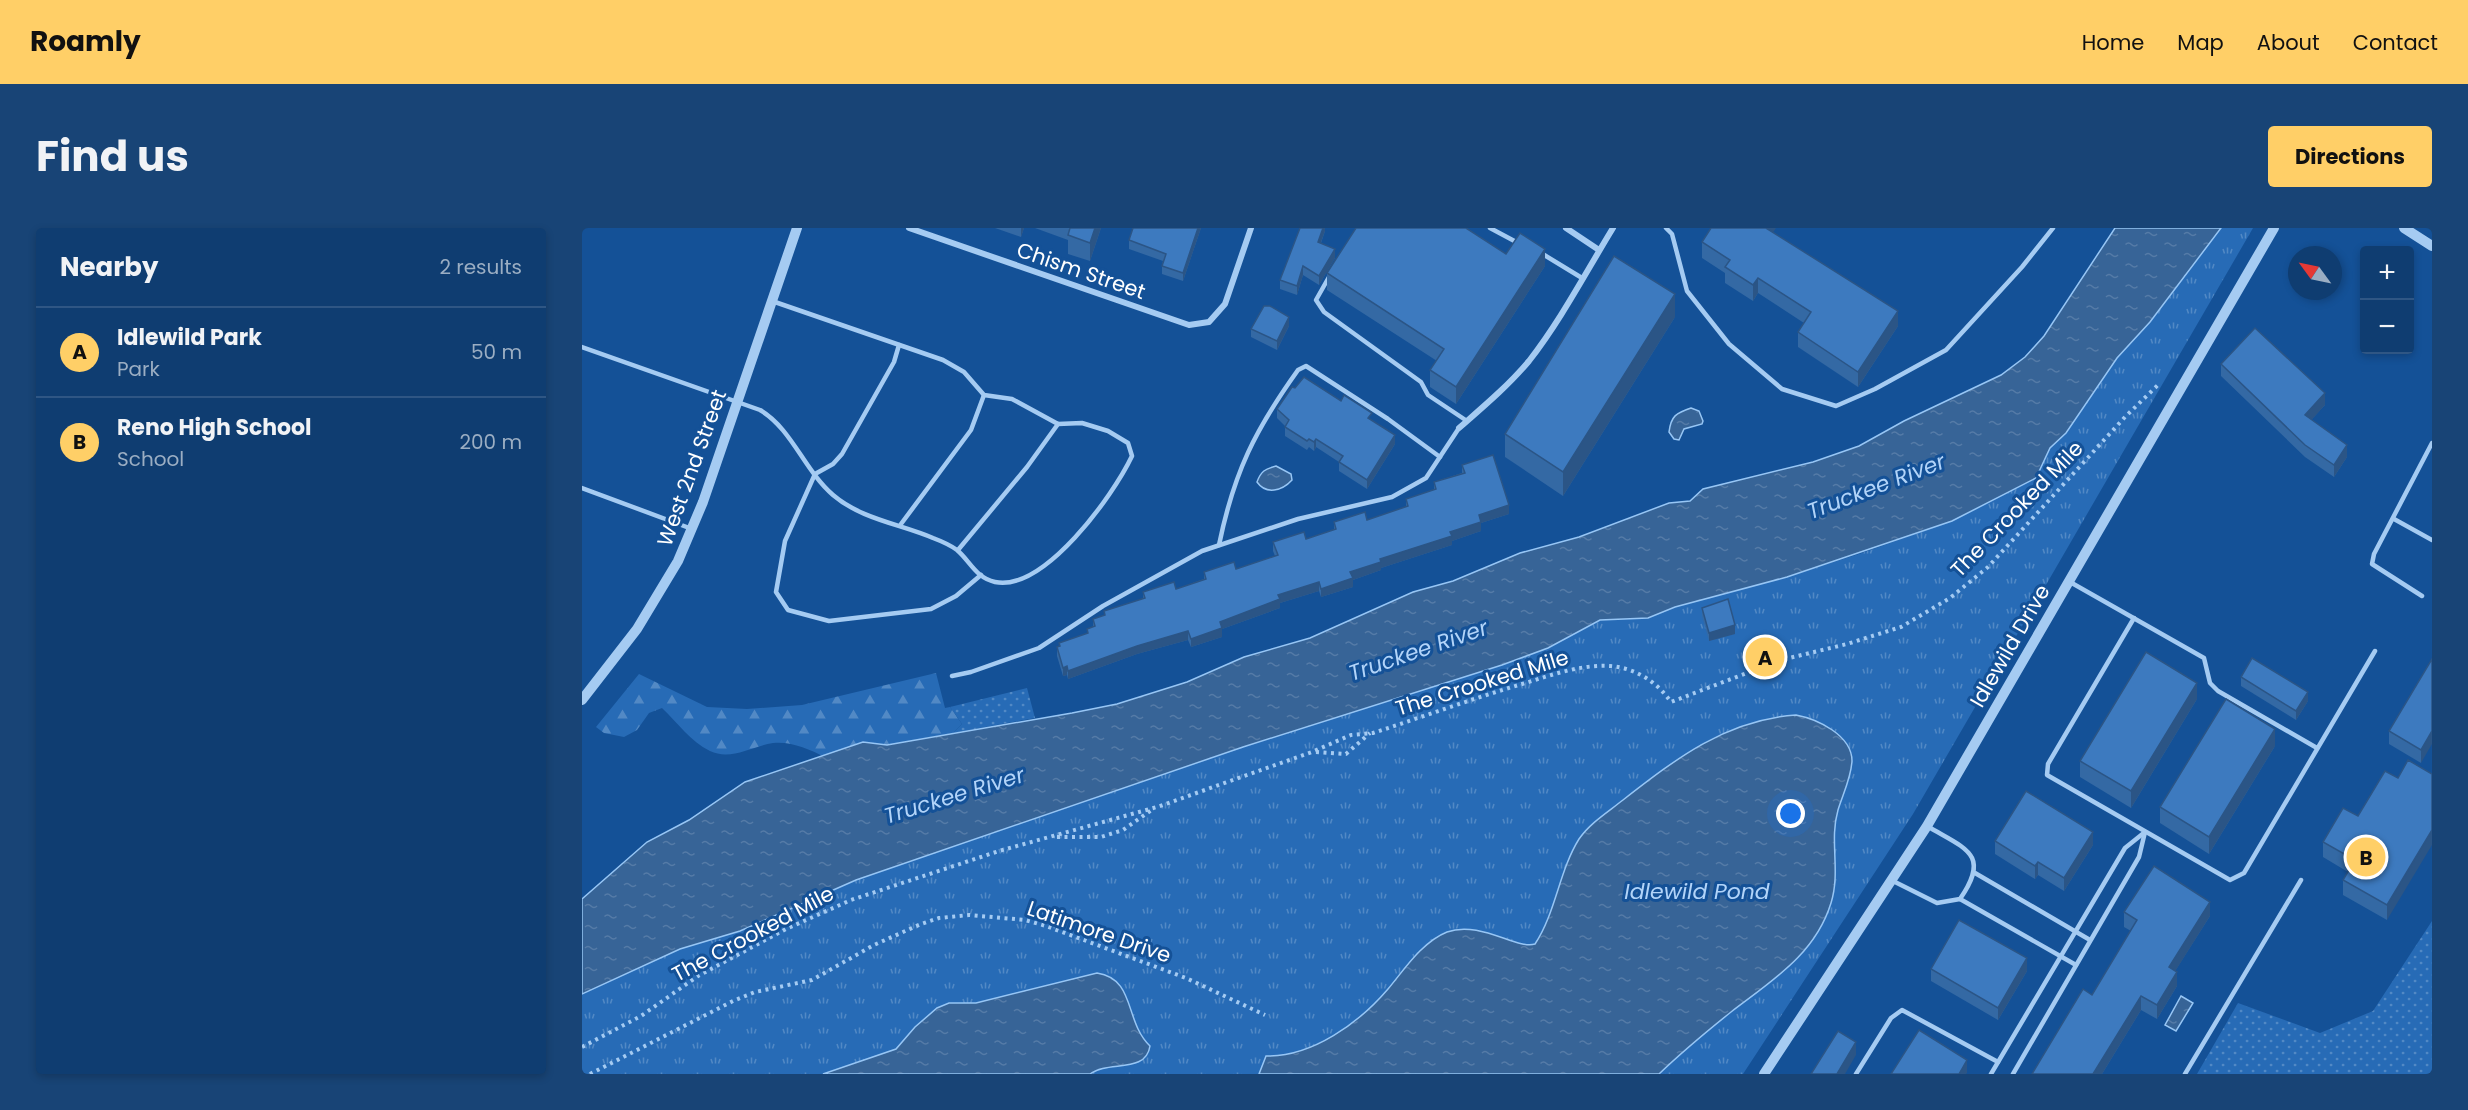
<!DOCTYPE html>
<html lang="en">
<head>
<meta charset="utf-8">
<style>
  body { margin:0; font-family:Poppins,sans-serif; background:#184476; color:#f1f3f6 }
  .controls { position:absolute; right:18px; top:18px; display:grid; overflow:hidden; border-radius:6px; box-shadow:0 3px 9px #0003 }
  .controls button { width:54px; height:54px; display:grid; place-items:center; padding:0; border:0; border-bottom:2px solid #2f5684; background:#0f3d71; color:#f1f3f6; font:30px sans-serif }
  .compass { position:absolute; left:1706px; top:18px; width:54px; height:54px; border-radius:50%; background:#0f3d71; box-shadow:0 3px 9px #0003; rotate:303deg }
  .you { position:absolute; left:1209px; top:586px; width:21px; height:21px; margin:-15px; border:4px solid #fff; border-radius:50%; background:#1a73e8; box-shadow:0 0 0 9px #1a73e833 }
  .badge { display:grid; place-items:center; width:39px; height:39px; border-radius:50%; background:#ffcf67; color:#111; font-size:20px; font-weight:700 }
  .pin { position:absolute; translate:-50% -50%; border:3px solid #fff; box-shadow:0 2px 6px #0006 }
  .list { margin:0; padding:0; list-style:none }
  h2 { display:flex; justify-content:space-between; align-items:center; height:78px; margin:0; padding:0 24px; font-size:26px }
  h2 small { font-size:20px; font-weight:400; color:#9baec3 }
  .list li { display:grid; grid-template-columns:39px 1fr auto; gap:18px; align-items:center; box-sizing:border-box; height:90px; padding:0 24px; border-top:2px solid #2f5684 }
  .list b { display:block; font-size:22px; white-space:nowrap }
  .list p { margin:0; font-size:20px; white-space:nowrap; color:#9baec3 }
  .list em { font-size:20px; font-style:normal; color:#9baec3 }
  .map { position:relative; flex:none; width:1850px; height:846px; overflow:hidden; border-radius:6px }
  header { display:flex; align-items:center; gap:36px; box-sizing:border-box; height:84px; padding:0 30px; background:#ffcf67; color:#111 }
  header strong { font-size:28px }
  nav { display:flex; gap:33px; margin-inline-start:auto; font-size:21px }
  .intro { display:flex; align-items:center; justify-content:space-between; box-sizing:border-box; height:144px; padding:0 36px }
  h1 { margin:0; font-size:42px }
  .button { padding:15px 27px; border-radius:6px; background:#ffcf67; color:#111; font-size:21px; font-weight:700 }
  main { display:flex; gap:36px; padding:0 36px }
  aside { flex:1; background:#0f3d71; border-radius:6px; box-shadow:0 3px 9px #0003 }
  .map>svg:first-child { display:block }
  .grass { fill:url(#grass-dots) }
  .forest { fill:url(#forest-firs) }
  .park { fill:url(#park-tufts) }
  .water { fill:url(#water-ripples); stroke:#97c6f5; stroke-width:1.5 }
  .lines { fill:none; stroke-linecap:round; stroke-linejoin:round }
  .path { stroke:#a5cbf2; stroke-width:4; stroke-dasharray:3 4.5; stroke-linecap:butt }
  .service { stroke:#a5cbf2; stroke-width:4.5 }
  .minor { stroke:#a5cbf2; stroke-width:6 }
  .tertiary { stroke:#a5cbf2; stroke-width:10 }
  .wall { fill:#3469a4 }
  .shaded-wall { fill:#2b5586 }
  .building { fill:#3d7abf; stroke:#2b5586; stroke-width:1.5 }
  .labels { text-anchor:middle; stroke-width:6; stroke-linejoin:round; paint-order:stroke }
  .street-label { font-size:21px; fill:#fff; stroke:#145197 }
  .water-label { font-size:22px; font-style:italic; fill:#b2d4f9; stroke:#145197 }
</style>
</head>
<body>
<header>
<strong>Roamly</strong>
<nav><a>Home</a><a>Map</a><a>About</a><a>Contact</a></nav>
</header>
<div class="intro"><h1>Find us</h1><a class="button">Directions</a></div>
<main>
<aside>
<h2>Nearby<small>2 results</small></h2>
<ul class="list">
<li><span class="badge">A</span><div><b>Idlewild Park</b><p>Park</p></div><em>50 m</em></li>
<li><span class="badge">B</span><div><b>Reno High School</b><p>School</p></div><em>200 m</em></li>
</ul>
</aside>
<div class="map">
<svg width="1850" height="846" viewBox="0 0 1850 846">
  <defs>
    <pattern id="grass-dots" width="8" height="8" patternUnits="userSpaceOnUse" patternTransform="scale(1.5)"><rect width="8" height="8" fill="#276bb6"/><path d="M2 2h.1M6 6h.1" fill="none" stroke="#5289c5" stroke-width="1.8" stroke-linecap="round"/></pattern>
    <pattern id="forest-firs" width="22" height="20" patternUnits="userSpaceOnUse" patternTransform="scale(1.5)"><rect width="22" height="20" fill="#276bb6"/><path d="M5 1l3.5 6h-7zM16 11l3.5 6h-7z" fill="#5289c5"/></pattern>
    <pattern id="park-tufts" width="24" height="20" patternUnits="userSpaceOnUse" patternTransform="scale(1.5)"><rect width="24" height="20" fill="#276bb6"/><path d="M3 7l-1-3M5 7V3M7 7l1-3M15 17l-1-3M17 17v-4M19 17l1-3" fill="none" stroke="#5289c5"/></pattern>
    <pattern id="water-ripples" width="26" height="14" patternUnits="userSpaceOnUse" patternTransform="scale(1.5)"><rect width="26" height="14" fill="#376497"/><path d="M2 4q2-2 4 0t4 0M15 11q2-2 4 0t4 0" fill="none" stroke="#557ba7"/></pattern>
  </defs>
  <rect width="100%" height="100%" fill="#145197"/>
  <g class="grass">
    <path d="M445,460l8,30 -82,15 9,-9 -12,-17z"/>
    <path d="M1850,693v153h-235l41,-71 82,30 53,-22z"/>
  </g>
  <path class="forest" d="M354,445l9,35 5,-1 12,17 -9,9 -66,12 -24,-3 -38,15c-16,-8 -34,-16 -52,-14 -21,3 -42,18 -63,8 -20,-10 -32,-28 -48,-43l-13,5 -12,17 -13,7 -20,-4 -8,-6 43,-53 68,33 40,2 55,-4z"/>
  <path class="park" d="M1639,0h32l-340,586 -170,260h-1161v-80l98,-45 60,-18 116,-51 387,-133 305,-99 52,-28 48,-2 27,-11 112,-30 75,-24 90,-32 84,-43 14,-30 16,-15 51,-75 33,-36z"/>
  <g class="water">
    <path d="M1533,0h106l-71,94 -33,36 -51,75 -16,15 -14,30 -84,43 -165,56 -112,30 -27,11 -48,2 -52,28 -46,17 -259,82 -387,133 -116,51 -60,18 -98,45v-95l65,-57 42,-22 56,-38 118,-40 24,3 185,-32 45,-9 70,-22 57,-25 66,-19 103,-46 40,-11 67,-28 59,-16 90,-34 21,-2 13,-12 110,-27 46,-16 45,-25 97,-46 24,-18 19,-21z"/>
    <path d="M1109,180l8,3 4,10 -1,3 -18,5 -5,11 -5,-1 -5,-7c2,-16 7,-19 22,-24z"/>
    <path d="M694,238l15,8 1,6c-10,11 -26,15 -35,2 4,-11 8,-13 19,-16z"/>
    <path d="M1214,487c21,4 56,20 56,46 -1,17 -9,33 -14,49 -9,31 3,61 -7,93 -16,52 -60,78 -100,109 -25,20 -49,40 -72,62h-400l7,-18c46,1 93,-33 122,-67 16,-19 34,-47 59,-57 33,-12 70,18 88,12 21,-32 24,-73 44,-105 11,-16 29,-27 44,-39 54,-42 103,-80 173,-85z"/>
    <path d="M515,745c39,6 27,48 53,73 -4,28 -42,14 -60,28h-267l73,-25 19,-22 22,-19 12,-5h27z"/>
    <path d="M1599,768l12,7 -17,28 -11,-6z"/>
  </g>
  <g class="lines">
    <g class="path">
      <path d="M734,524l30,2 24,-21"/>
      <path d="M475,609h44l22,-7 30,-21"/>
      <path d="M0,819l59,-31 57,-40 88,-47 65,-29 148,-49 158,-44 155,-55 39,-17 22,-2c46,-15 93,-32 139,-46 32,-9 65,-23 98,-21 26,2 47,16 61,36l110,-42 66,-16 54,-17 49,-29 38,-31 137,-150 35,-34"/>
      <path d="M8,846l143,-73 22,-9 57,-12 62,-35 47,-21 18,-6 30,-3 56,5 21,6 140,52 79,37"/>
    </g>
    <g class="service">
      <path d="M908,0l30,16"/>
      <path d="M1084,0l6,6 15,57 42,53 53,45 54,17 39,-17 71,-39 76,-83 31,-39"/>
      <path d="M959,25l41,25"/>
      <path d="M747,49l-13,23 8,12 97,70 7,13 39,26"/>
      <path d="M317,117l-5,17 -52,92 -9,10 -18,10 -30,67 -9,51 12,18 41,11 102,-12 25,-13 25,-21"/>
      <path d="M0,119l178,63c32,19 44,60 73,85 28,24 67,29 100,43 8,3 17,7 24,12 13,11 19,28 38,32 49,10 118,-86 137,-126l-4,-13 -20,-12 -26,-8 -24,1 -46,-25 -28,-4 -20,-23 -21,-12 -171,-59"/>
      <path d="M0,260l110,41"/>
      <path d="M1812,291l38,21"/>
      <path d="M319,296l70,-94 13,-35"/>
      <path d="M637,317c15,-73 36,-115 79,-175l8,-4 82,53 52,38"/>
      <path d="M376,322l69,-83 31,-43"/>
      <path d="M1488,354l134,76 6,25 8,8 99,57"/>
      <path d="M1840,368l-50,-32 2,-10 58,-111"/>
      <path d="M1552,390l-86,146 -1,11 183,105 14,-7 131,-222"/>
      <path d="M370,448l19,-4 68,-24 64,-42 99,-55 96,-32 94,-22 34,-19 33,-50"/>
      <path d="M1393,645l115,67"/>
      <path d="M1311,653l44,22 23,-4c31,-45 6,-50 -33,-73"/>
      <path d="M1378,671l116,66"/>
      <path d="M1274,846l35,-56 11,-8 96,52"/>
      <path d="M1409,846l134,-226 20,-16"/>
      <path d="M1431,846l126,-217 6,-25"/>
      <path d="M1603,846l116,-194"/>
    </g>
    <g class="minor">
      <path d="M327,0l280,97 20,-3 16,-18 26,-76"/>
      <path d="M984,0l33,22"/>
      <path d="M877,200c24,-21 49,-42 70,-67 32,-41 57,-89 84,-133"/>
    </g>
    <g class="tertiary">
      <path d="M1822,0l28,18"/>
      <path d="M0,472l55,-71 41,-68 25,-59 94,-274"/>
      <path d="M1182,846l163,-248 347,-598"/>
    </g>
  </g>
  <g class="wall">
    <path d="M413,0h29l-3,9z"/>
    <path d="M453,0h66l-11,33 -22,-7v-14z"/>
    <path d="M551,0h68l-18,53 -21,-7v-8l1,-5 -34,-12v-9z"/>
    <path d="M743,0v3l-4,12 14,15 -16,27 -16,-10 -6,20 -17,-6v-9z"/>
    <path d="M1191,4l125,94 -40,61 -60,-40v-15l6,-9 -46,-30 -5,8 -28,-18v-10l-23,-15v-16z"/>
    <path d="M924,26l39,12 -89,138 -26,-17v-17l7,-9 -110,-71v-17z"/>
    <path d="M1093,89l-112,179 -58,-39v-23z"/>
    <path d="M707,98l-12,24 -26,-13v-8z"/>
    <path d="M1639,136l104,41 -14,15 36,37 -13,20 -29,-20 -84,-81z"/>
    <path d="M695,181l95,11 23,24 -28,45 -28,-18v-9l-23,-15 -2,4 -5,-4 -2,3 -22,-14v-10l-8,-8z"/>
    <path d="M880,237l47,49 -28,9v8l-29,10v4l-71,23v2l-28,10v7l-32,10 -2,-6 -39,12v5l-58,21v8l-31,10 -3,-7 -51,14 -69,25 -1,-4 -4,1 -6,-20v-9l2,-1v-3l28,-9v-5l6,-2v-8l11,-3v-5l39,-12v-7l33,-3 28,-10v-7l32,-3 39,-13 -2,-5v-9l33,-3 28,-9v-8l33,-2 39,-13v-8l28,-9v-8l28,-9z"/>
    <path d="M1120,380l33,26 -26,7 -7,-25z"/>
    <path d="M1850,431l-11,104 -32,-19v-13z"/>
    <path d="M1659,449l67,24 -12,19 -55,-34z"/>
    <path d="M1615,471l-66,109 -51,-31v-16z"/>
    <path d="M1693,518l-66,108 -49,-31v-16z"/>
    <path d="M1816,550l-11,142 -44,-25v-15l5,-8 -25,-15v-15l35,-26z"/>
    <path d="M1413,613l98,4 -29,46 -26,-16 -3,4 -40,-25z"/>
    <path d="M1542,684l86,4 -35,55 2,15 -20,33 -16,-9 -39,64h-70l60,-79 39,-64 -7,-4z"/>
    <path d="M1349,741l96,2 -29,49 -67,-39z"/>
  </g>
  <g class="shaded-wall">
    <path d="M439,0h3l-3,9z"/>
    <path d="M513,0h6l-11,33v-18z"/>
    <path d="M616,0h3l-18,53v-8z"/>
    <path d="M741,0h2v3l-7,19v-8z"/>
    <path d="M1184,0h10l-10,15z"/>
    <path d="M753,21v9l-16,27v-9z"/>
    <path d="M963,21v17l-89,138v-17z"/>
    <path d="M721,38v9l-6,20v-9z"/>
    <path d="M1176,50v15l-5,8v-16z"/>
    <path d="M1093,66v23l-112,179v-24z"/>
    <path d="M1316,83v15l-40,61v-15z"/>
    <path d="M707,89v9l-12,24v-9z"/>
    <path d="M1743,165v12l-20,22v-12z"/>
    <path d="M813,207v9l-28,45v-9z"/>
    <path d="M734,211v8l-2,4v-9z"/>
    <path d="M1765,217v12l-13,20v-12z"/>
    <path d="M927,277v9l-28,9v8l-29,10v4l-71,23v2l-28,10v7l-32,10v-8l29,-17 30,-13 70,-27 29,-17z"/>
    <path d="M737,354v9l-39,12v5l-58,21v8l-31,10v-8l29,-17 58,-27z"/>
    <path d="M1153,397v9l-26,7v-8z"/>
    <path d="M606,403v9l-51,14 -69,25v-8l69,-25z"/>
    <path d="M485,438v9l-4,1v-8z"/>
    <path d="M1615,455v16l-66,109v-17z"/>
    <path d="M1726,464v9l-12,19v-9z"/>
    <path d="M1693,501v17l-66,108v-17z"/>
    <path d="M1850,503v13l-11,19v-13z"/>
    <path d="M1850,602v15l-45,75v-15z"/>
    <path d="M1511,604v13l-29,46v-13z"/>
    <path d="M1456,634v13l-3,4v-13z"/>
    <path d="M1628,674v14l-41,65v-14z"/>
    <path d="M1445,730v13l-29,49v-12z"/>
    <path d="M1595,744v14l-20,33v-14z"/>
    <path d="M1559,768v14l-39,64h-9z"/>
    <path d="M1274,814v13l-11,19h-8z"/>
    <path d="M1385,832v13l-1,1h-7z"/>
  </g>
  <g class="building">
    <path d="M488,0h25l-5,15 -22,-8z"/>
    <path d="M551,0h65l-15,45 -21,-7 4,-12 -37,-14z"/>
    <path d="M718,0h23l-5,14 17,7 -16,27 -16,-10 -6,20 -17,-6z"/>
    <path d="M774,0h110l40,26 14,-21 25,16 -89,138 -26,-17 14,-21 -117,-76z"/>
    <path d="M1129,0h55l132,83 -40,61 -60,-40 13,-20 -53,-34 -5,7 -28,-18 5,-7 -28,-18z"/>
    <path d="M1032,28l61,38 -112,178 -58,-38z"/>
    <path d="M682,78h6l19,11 -12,24 -26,-12z"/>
    <path d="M1673,100l70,65 -20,22 42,30 -13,20 -29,-20 -84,-81z"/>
    <path d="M722,149l37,24 3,-6 28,18 -4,5 27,17 -28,45 -28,-18 4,-6 -27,-17 -2,3 -5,-3 -2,2 -22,-14 4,-7 -12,-11 15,-22 3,1z"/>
    <path d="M911,227l16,50 -30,10 2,7 -31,10 2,4 -72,23 1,3 -31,10 3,6 -32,11 -2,-7 -41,13 2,4 -60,23 2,6 -31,11 -3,-8 -51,15 -69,25 -1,-5 -4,2 -6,-21 3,-1 -1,-3 29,-10 -1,-4 8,-3 -2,-7 12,-4 -1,-4 41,-13 -2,-6 31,-10 2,7 30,-10 -2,-7 30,-10 2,7 42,-14 -5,-13 31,-10 2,7 30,-10 -2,-7 31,-10 2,8 41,-14 -2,-7 30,-10 -2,-7 31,-9 -3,-8z"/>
    <path d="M1146,371l7,26 -26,8 -7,-25z"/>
    <path d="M1564,424l51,31 -66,108 -51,-30z"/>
    <path d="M1670,430l56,34 -12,19 -55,-34z"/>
    <path d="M1850,431v72l-11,19 -32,-19z"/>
    <path d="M1644,471l49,30 -66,108 -49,-30z"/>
    <path d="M1826,532l24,14v56l-45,75 -44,-25 12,-20 -32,-18 20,-34 15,8 27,-45 13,7z"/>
    <path d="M1444,563l67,41 -29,46 -26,-16 -3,4 -40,-25z"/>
    <path d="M1572,638l56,36 -41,65 8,5 -20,33 -16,-9 -48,78h-61l51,-85 9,6 45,-75 -13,-8z"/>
    <path d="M1377,692l68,38 -29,50 -67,-39z"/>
    <path d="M1337,802l48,30 -8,14h-68z"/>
    <path d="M1256,803l18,11 -19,32h-26z"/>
  </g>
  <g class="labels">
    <g class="street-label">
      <text transform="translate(499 43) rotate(19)" y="7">Chism Street</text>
      <text transform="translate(110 240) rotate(-70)" y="7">West 2nd Street</text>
      <text transform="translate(1435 281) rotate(-46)" y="7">The Crooked Mile</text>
      <text transform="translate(1428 418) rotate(-60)" y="7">Idlewild Drive</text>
      <text transform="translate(900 455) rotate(-17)" y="7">The Crooked Mile</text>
      <text transform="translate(517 704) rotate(19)" y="7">Latimore Drive</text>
      <text transform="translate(171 706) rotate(-28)" y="7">The Crooked Mile</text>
    </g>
    <g class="water-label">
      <text transform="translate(1294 258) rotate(-21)" y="8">Truckee River</text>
      <text transform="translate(836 422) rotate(-19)" y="8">Truckee River</text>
      <text transform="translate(372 567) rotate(-17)" y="8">Truckee River</text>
      <text x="1115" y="671">Idlewild Pond</text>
    </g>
  </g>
</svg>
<div class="controls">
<button>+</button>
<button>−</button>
</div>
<svg class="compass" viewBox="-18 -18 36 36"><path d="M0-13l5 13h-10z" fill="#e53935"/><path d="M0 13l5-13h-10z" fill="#9baec3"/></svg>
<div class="you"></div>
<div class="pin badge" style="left:1183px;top:429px">A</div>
<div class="pin badge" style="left:1784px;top:629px">B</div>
</div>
</main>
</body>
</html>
